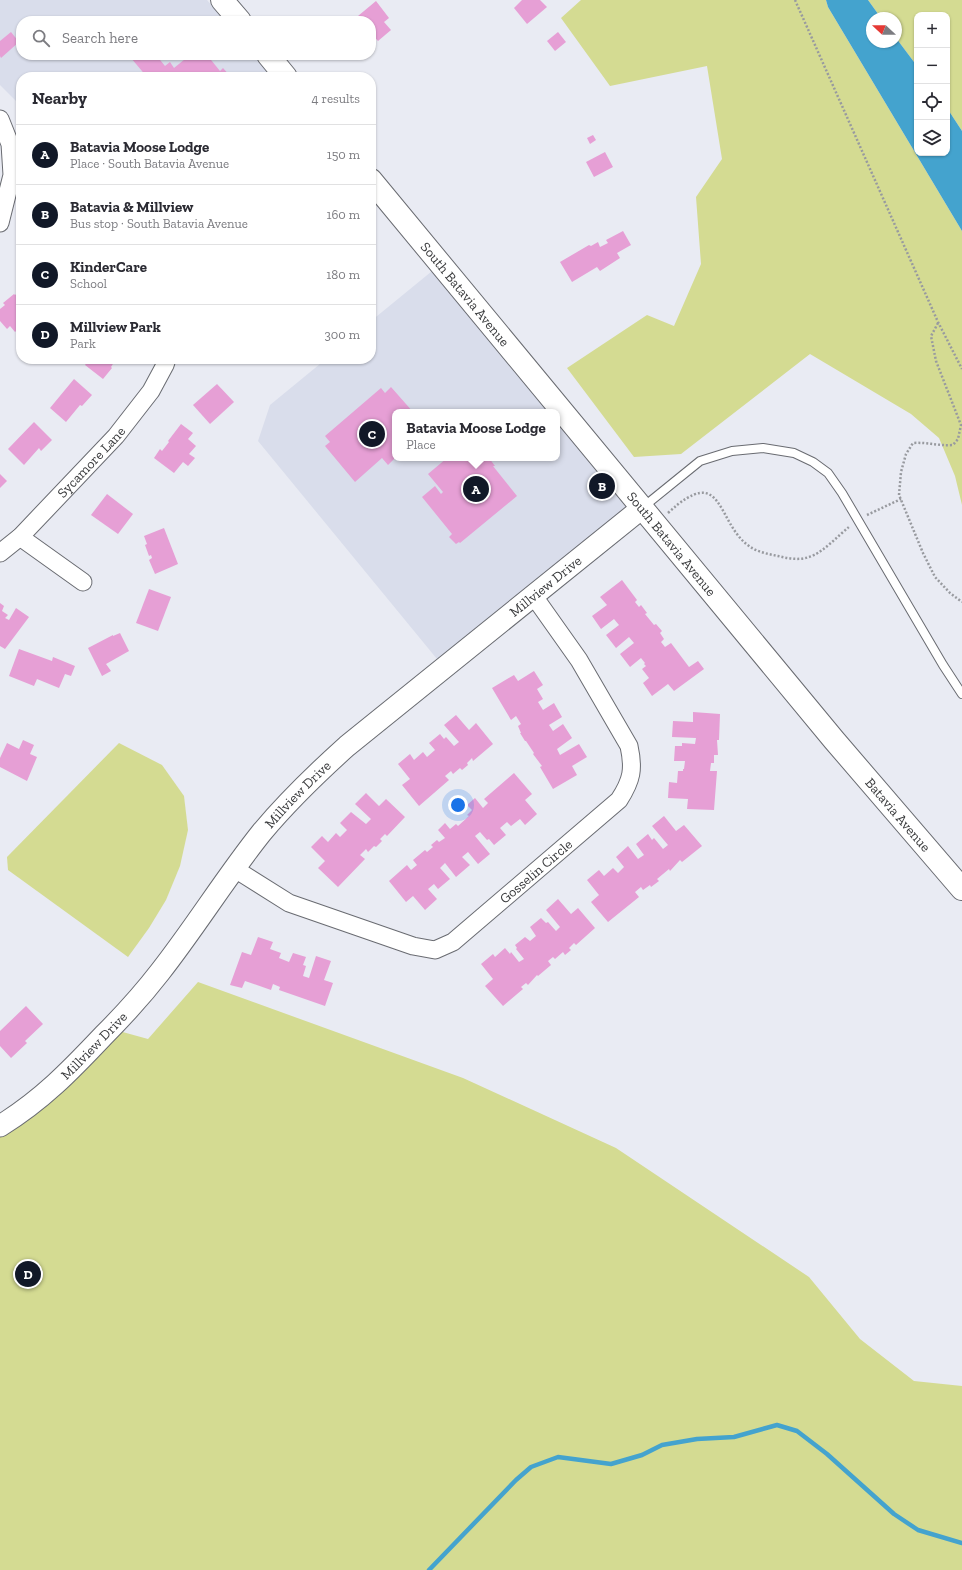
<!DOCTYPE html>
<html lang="en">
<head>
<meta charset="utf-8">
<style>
  body { margin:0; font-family:"Zilla Slab",serif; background:#f7f7f7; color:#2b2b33 }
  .controls { position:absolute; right:12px; top:12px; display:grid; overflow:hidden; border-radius:8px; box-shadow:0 1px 3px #0004 }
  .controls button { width:36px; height:36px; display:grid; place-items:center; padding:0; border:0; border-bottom:1px solid #e1e1e2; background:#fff; color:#2b2b33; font:20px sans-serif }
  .compass { position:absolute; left:866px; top:12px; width:36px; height:36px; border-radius:50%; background:#fff; box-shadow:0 1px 3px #0004; rotate:292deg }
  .you { position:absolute; left:458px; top:805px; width:14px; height:14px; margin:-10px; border:3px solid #fff; border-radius:50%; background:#1a73e8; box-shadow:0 0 0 6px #1a73e833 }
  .badge { display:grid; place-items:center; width:26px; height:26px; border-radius:50%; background:#111827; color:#fff; font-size:13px; font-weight:700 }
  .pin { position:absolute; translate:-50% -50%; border:2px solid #fff; box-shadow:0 1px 4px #0006 }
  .popup { position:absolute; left:392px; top:409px; width:168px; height:52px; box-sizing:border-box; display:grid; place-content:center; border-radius:8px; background:#fff; filter:drop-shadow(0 1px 3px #0005); font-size:13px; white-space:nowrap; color:#7c7c81 }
  .popup b { font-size:15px; color:#2b2b33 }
  .popup::after { content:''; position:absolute; left:50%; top:100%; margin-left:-8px; border:8px solid transparent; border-top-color:#fff }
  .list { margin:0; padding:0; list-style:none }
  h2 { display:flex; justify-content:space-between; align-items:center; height:52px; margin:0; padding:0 16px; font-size:17px }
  h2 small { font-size:13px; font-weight:400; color:#7c7c81 }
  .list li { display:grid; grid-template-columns:26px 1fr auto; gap:12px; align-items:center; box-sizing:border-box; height:60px; padding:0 16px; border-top:1px solid #e1e1e2 }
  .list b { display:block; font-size:15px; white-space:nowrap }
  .list p { margin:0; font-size:13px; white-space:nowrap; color:#7c7c81 }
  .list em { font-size:13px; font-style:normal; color:#7c7c81 }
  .icon { flex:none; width:22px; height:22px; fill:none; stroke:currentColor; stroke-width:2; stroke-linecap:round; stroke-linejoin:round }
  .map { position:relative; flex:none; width:962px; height:1570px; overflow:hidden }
  .search { position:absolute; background:#fff; box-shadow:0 1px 3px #0004; left:16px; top:16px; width:360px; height:44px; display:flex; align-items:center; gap:10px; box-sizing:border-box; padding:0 14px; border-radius:16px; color:#7c7c81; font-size:15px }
  .panel { position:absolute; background:#fff; box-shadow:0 1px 3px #0004; left:16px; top:72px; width:360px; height:292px; border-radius:16px }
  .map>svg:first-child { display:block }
  .built { fill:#d9ddeb }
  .green { fill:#d4db92 }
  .water { fill:#44a3ce }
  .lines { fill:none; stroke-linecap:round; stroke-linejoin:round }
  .stream { stroke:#44a3ce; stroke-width:4.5 }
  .building { fill:#e69fd5 }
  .service-casing { stroke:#696b71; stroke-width:10 }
  .minor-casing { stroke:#696b71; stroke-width:19 }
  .tertiary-casing { stroke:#696b71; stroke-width:23 }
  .primary-casing { stroke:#696b71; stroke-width:24 }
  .path { stroke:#989a9f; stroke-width:2.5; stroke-dasharray:2 2; stroke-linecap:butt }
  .service { stroke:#fff; stroke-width:8 }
  .minor { stroke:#fff; stroke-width:17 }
  .tertiary { stroke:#fff; stroke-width:21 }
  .primary { stroke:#fff; stroke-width:22 }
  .labels { text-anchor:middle; stroke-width:4; stroke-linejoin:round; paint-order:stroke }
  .street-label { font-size:14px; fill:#38393b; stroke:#fff }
</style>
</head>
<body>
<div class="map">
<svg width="962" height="1570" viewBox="0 0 962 1570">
  <rect width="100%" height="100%" fill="#e9ebf3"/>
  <g class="built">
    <path d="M0,0h207l18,21h-204v34h234l20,22h-254v29l-21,-21z"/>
    <path d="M437,267l117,145h-159v46h162v-42l73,91 -193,152 -179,-218 12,-36 56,-46h45v-38z"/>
  </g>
  <g class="green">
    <path d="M581,0h245l2,7 134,224v274l-7,-29 -16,-38 -28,-24 -101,-60 -129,100 -47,3 -67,-89 80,-53 27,11 27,-62 -5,-67 26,-38 -15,-93 -97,20 -49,-68z"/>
    <path d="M868,0h94v131l-15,-23v-93h-30v51l-21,-28v-20h-15z"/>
    <path d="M119,743l43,22 22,31 4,34 -8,36 -14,34 -17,28 -21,29 -120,-87 -1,-13z"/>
    <path d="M198,982l265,96 153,70 193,129 51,62 54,42 48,5v184h-962v-436l119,-103 29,8z"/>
  </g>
  <path class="water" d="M826,0h42l13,18h-9v24h24v-4l21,28v87h30v-45l15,23v100l-134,-224z"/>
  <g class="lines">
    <path class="stream" d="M429,1570l87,-90 15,-13 27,-10 53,7 31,-9 20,-10 35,-6 37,-2 43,-12 20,6 30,23 67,60 24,16 44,13"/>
  </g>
  <g class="building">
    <path d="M522,0h18l7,7 -20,17 -13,-16z"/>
    <path d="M376,1l13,17 -5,4 7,8 -13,11 -7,-8v-12h-10l-3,-5z"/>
    <path d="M11,32l8,10 -18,16 -1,-2v-15z"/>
    <path d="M558,32l8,10 -11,9 -8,-10z"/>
    <path d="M135,55h21l9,11 5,-4 4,6 16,-13h17l13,16 3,-3 8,9h-84l-16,-19z"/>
    <path d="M593,135l3,5 -6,4 -3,-6z"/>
    <path d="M605,152l8,15 -19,10 -8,-15z"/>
    <path d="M623,231l8,14 -14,8 3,5 -20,13 -3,-4 -25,15 -12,-20 29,-17 2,1 7,-4 2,5 8,-4 -2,-3z"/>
    <path d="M21,290v36l-6,6 -5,-6 -3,3 -7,-8v-12l5,-4 -2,-2 11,-9 1,1z"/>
    <path d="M89,359h27l-5,8 1,1 -9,11 -18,-14z"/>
    <path d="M74,379l18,16 -10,11 -2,-1 -14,17 -16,-14z"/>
    <path d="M217,384l17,18 -24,22 -17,-19z"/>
    <path d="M391,387l22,25h-18v46l-7,7 -6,-7 -27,24 -30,-36 5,-4 -5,-6 56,-48 4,5z"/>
    <path d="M34,422l18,18 -11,11 -2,-3 -15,17 -16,-16z"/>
    <path d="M181,424l12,9 -5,6 8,7 -7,8 6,4 -7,8 -5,-4 -9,11 -20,-15 6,-9 2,2 7,-9 -1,-1z"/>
    <path d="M447,458h42l6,8h-2l24,30 -57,47 -1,-1 -3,2 -7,-7 3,-3 -30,-37 13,-11 6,8 2,-2 -15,-18z"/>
    <path d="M0,474l7,7 -7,7z"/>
    <path d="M107,494l26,20 -15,20 -27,-19z"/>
    <path d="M164,528l14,36 -23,10 -6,-14 3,-2 -1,-3 -2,1 -4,-11 2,-1 -3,-8z"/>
    <path d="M622,580l15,20 -2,2 4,5 2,-2 6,8 -2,1 9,11 2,-1 6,7 -2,2 4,6 -3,3 4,5 6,-4 18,24 9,-6 6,8 -30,22 -6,-7 -16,12 -9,-13 6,-5 -7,-9 4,-3 -2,-2 1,-1 -4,-5 -11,9 -10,-13 14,-11 -5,-6 -13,11 -10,-13 13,-10 -5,-6 -13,10 -9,-13 15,-11 -7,-8z"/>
    <path d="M149,589l22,8 -13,34 -22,-8z"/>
    <path d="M0,603l4,3 -2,5 6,4 -3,3 4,2 7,-12 13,9 -24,32 -5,-3z"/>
    <path d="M120,633l9,18 -23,13 5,7 -9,5 -14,-28 25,-13v1z"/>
    <path d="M19,649l33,12 1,-4 22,9 -4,10 -6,-2 -6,14 -22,-9 -3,7 -25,-10z"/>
    <path d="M534,671l9,14 -6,4 6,10 -5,3 5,8 11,-7 8,14 -13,8 4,6 10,-7 9,14 -15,11 3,6 19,-11 8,13 -15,9 5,9 -24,14 -13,-22 2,-1 -9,-12 1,-1 -8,-12h-1l-5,-8h1l-3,-7 3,-2 -5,-8 -5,4 -19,-32 22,-13 4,6z"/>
    <path d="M693,712l27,2 -1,26h-2l1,15h-4v8h-3l-1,8h7l-3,39 -27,-1 1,-10 -20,-1 1,-16 8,1 1,-12h5v-2h1l1,-8h-11l1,-15h7v-3l13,1 1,-6 -24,-1 1,-16 20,1z"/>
    <path d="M456,715l13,15 7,-7 17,21 -20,17 -1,-3 -5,5 1,2 -6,5 -2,-2 -7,6 -2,-3 -6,5 4,4 -30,26 -17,-21 8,-6 -12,-15 12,-10 4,6 9,-8 4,5 8,-7 -6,-7 11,-9 4,5 2,-2 8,9 5,-4 -15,-17z"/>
    <path d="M23,740l11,5 -4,9 7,3 -10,24 -27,-14v-9l7,-15 12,6z"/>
    <path d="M514,773l18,21 -7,6 12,14 -12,11 -5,-6 -9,7 -4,-4 -7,6 6,7 -12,10 -5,-6 -2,1 -7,-8 -5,4 15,18 -12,10 -10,-12 -6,5 8,8 -14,12 -11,-14 -5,5 10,11 -12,10 -4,-5 -6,5 9,10 -12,11 -12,-14 -7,6 -17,-21 18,-16 4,5 6,-5 -4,-5 12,-10 2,2 6,-5 -2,-2 6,-5 2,2 6,-4 -7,-8 7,-7 5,6 6,-5 2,2 11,-10 -2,-1 5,-5 -5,-5 8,-7 8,10 5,-5 -4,-4z"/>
    <path d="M366,793l13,13 7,-7 19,18 -18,19 -2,-2 -5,5 2,2 -6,6 -2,-1 -6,6 -2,-3 -6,6 5,4 -27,28 -20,-19 7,-7 -14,-14 11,-11 6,6 8,-9 4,4 7,-7 -7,-7 11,-11 15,12 5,-5 -16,-15z"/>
    <path d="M664,816l12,15 8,-6 18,21 -20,16 -2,-2 -10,11 -1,-2 -12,10 2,2 -8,6 -1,-2 -7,5 -2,-3 -6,5 4,5 -31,25 -17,-20 8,-7 -12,-15 12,-10 5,6 9,-8 5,5 6,-6 -8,-10 12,-11 10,13 6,-4 -8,-11 12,-10 4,6 2,-2 9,11 5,-4 -16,-19z"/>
    <path d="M558,899l13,15 7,-6 17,20 -19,17 -2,-2 -5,5 2,2 -6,5 -2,-3 -8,7 -2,-2 -5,4 3,4 -13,11 -1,-1 -9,10 -2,-2 -5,4 2,2 -20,17 -18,-20 8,-7 -12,-15 12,-10 2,3 10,-9 5,6 1,-2 8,10 5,-3 -8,-10 1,-1 -2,-3 10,-8 5,4 6,-5 -6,-9 11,-9 5,5 2,-1 8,9 4,-4 -14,-17z"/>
    <path d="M258,937l15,5 -3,7 11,4 -2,5 10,4 4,-9 13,4 -3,8 3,1 -3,10 6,2 7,-22 15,5 -7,19 9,3 -8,23 -46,-16 1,-3 -7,-3 -2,6 -26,-9 -3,7 -12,-3 12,-33 9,3z"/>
    <path d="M26,1006l17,18 -18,17 2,2 -16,15 -11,-12v-15z"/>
  </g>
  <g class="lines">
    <g class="service-casing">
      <path id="service" d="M642,508l58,-47 32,-10 31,-3 31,5 19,9 15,11 14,20 101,172 19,29"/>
    </g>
    <g class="minor-casing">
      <g id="minor">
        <path d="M0,119l10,25 2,31 -12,48"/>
        <path d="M20,537l63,45"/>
        <path id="s1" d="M0,553l20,-16 96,-101 35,-45 14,-26 2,-6"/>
        <path id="s2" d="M235,869l54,34 124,43 22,4 18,-8 166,-142c13,-20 15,-31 10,-54l-50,-86 -46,-65"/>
      </g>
    </g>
    <g class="tertiary-casing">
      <g id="tertiary">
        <path id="s3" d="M0,1126c42,-26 70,-55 104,-91 20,-20 39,-41 56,-63 36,-46 66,-95 102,-140 26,-31 55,-59 85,-86l295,-238"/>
      </g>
    </g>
    <g class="primary-casing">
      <g id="primary">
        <path d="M222,0l18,21"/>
        <path d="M268,55l18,22"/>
        <path id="s4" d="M371,180l463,560 128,149"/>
      </g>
    </g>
    <g class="path">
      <path d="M795,0l143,322 24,47"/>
      <path d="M938,323l-7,13 5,25 25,64 -3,14 -5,6c-16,1 -25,-3 -40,-2l-7,11 -5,18 -2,23 24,58 12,24 15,16 12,9"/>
      <path d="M668,513c56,-52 48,10 81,33 8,6 19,8 29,10 12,3 24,5 36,-1 11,-5 25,-20 35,-28"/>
      <path d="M867,515l34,-16"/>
    </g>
    <use href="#service" class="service"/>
    <use href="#minor" class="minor"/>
    <use href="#tertiary" class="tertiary"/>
    <use href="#primary" class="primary"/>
  </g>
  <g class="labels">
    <g class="street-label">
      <text dy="5" stroke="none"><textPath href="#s4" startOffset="148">South Batavia Avenue</textPath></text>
      <text dy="5" stroke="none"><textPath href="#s1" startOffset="129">Sycamore Lane</textPath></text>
      <text dy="5" stroke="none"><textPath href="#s4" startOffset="472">South Batavia Avenue</textPath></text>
      <text dy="5" stroke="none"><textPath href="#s3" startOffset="772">Millview Drive</textPath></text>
      <text dy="5" stroke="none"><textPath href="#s3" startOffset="448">Millview Drive</textPath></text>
      <text dy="5" stroke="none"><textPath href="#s4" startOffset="825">Batavia Avenue</textPath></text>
      <text dy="5" stroke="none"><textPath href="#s2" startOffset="346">Gosselin Circle</textPath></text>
      <text dy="5" stroke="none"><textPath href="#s3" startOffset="124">Millview Drive</textPath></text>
    </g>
  </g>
</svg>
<div class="controls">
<button>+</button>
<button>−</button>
<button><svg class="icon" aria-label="locate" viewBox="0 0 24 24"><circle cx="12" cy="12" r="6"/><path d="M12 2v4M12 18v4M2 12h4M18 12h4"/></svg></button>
<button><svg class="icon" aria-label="layers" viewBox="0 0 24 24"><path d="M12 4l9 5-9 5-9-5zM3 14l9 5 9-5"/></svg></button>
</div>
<svg class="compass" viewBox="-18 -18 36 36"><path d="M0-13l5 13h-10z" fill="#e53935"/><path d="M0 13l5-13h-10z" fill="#7c7c81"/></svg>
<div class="you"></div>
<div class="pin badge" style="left:476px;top:489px">A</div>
<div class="popup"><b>Batavia Moose Lodge</b>Place</div>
<div class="pin badge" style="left:602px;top:486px">B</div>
<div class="pin badge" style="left:372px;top:434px">C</div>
<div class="pin badge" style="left:28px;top:1274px">D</div>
<div class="search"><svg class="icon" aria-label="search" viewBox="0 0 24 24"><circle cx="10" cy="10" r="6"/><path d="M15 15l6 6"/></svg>Search here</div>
<section class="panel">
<h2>Nearby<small>4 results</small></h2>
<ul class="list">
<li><span class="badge">A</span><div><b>Batavia Moose Lodge</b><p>Place · South Batavia Avenue</p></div><em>150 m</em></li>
<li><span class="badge">B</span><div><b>Batavia &amp; Millview</b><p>Bus stop · South Batavia Avenue</p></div><em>160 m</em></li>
<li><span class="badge">C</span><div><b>KinderCare</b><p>School</p></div><em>180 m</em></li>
<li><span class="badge">D</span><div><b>Millview Park</b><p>Park</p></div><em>300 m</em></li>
</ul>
</section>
</div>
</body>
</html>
